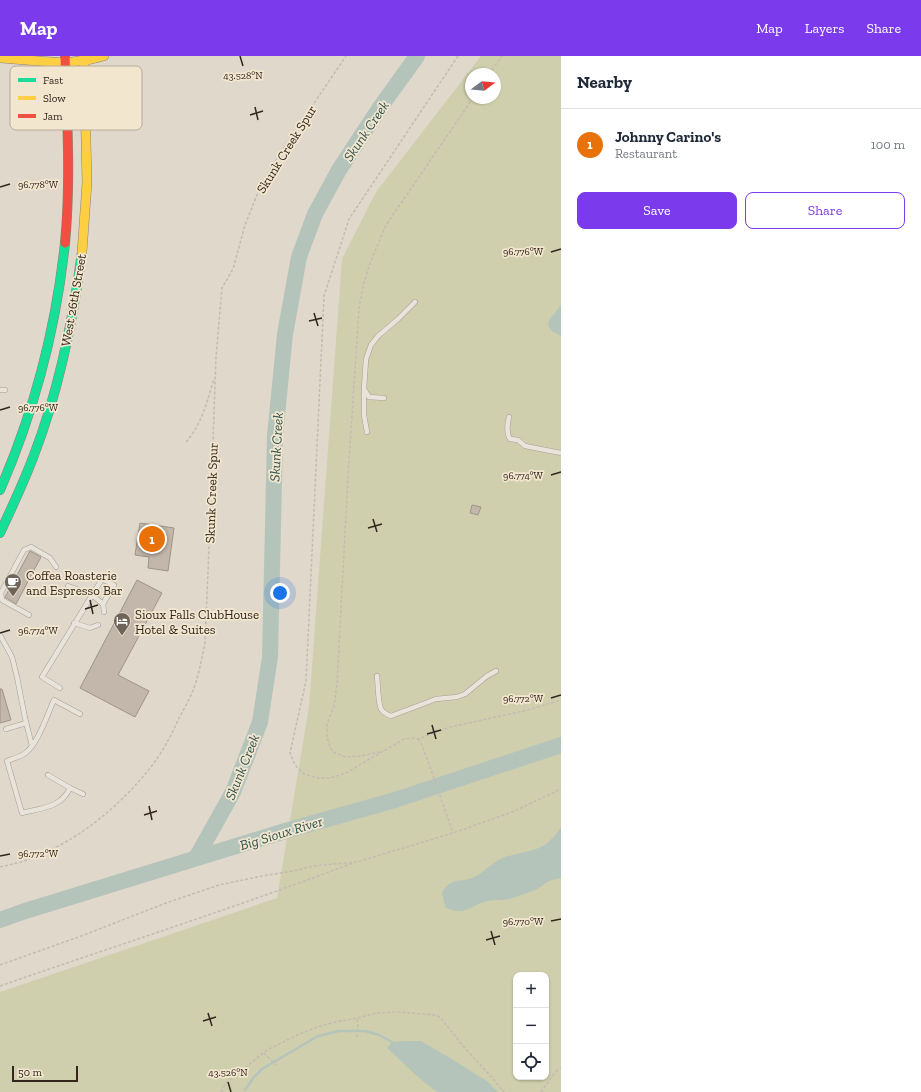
<!DOCTYPE html>
<html lang="en">
<head>
<meta charset="utf-8">
<style>
  body { margin:0; font-family:"Zilla Slab",serif; background:#f6f6f7; color:#1f2937 }
  .controls { position:absolute; right:12px; bottom:12px; display:grid; overflow:hidden; border-radius:8px; box-shadow:0 1px 3px #0004 }
  .controls button { width:36px; height:36px; display:grid; place-items:center; padding:0; border:0; border-bottom:1px solid #e0e1e3; background:#fff; color:#1f2937; font:20px sans-serif }
  .compass { position:absolute; left:465px; top:12px; width:36px; height:36px; border-radius:50%; background:#fff; box-shadow:0 1px 3px #0004; rotate:74deg }
  .scale { position:absolute; left:12px; bottom:10px; width:66px; box-sizing:border-box; padding-left:4px; border:2px solid #32261d; border-top:0; font-size:11px; line-height:14px; white-space:nowrap; color:#32261d; -webkit-text-stroke:3px #f2e6cf; paint-order:stroke }
  .you { position:absolute; left:280px; top:537px; width:14px; height:14px; margin:-10px; border:3px solid #fff; border-radius:50%; background:#1a73e8; box-shadow:0 0 0 6px #1a73e833 }
  .badge { display:grid; place-items:center; width:26px; height:26px; border-radius:50%; background:#7c3aed; color:#fff; font-size:13px; font-weight:700 }
  .pin { position:absolute; translate:-50% -50%; border:2px solid #fff; box-shadow:0 1px 4px #0006 }
  .list { margin:0; padding:0; list-style:none }
  h2 { display:flex; justify-content:space-between; align-items:center; height:52px; margin:0; padding:0 16px; font-size:17px }
  h2 small { font-size:13px; font-weight:400; color:#747a83 }
  .list li { display:grid; grid-template-columns:26px 1fr auto; gap:12px; align-items:center; box-sizing:border-box; height:72px; padding:0 16px; border-top:1px solid #e0e1e3 }
  .list b { display:block; font-size:15px; white-space:nowrap }
  .list p { margin:0; font-size:13px; white-space:nowrap; color:#747a83 }
  .list em { font-size:13px; font-style:normal; color:#747a83 }
  .actions { display:flex; gap:8px; padding:12px 16px }
  .actions a { flex:1; padding:9px 0; border:1px solid #7c3aed; border-radius:8px; text-align:center; font-size:14px; color:#7c3aed }
  .actions .main { background:#7c3aed; color:#fff }
  .icon { flex:none; width:22px; height:22px; fill:none; stroke:currentColor; stroke-width:2; stroke-linecap:round; stroke-linejoin:round }
  .map { position:relative; flex:none; width:561px; height:1036px; overflow:hidden }
  header { display:flex; align-items:center; gap:24px; box-sizing:border-box; height:56px; padding:0 20px; background:#7c3aed; color:#fff }
  header strong { font-size:19px }
  nav { display:flex; gap:22px; margin-inline-start:auto; font-size:14px }
  main { display:flex }
  aside { flex:1; background:#fff }
  .map>svg:first-child { display:block }
  .green { fill:#d0cfad; fill-rule:evenodd }
  .water { fill:#b5c4bb }
  .lines { fill:none; stroke-linecap:round; stroke-linejoin:round }
  .stream { stroke:#b5c4bb; stroke-width:2.5 }
  .river { stroke:#b5c4bb; stroke-width:16 }
  .building { fill:#c3b7ab; stroke:#a0948a }
  .lane-casing { stroke:#a59e94; stroke-width:5.5 }
  .fast-casing { stroke:#8a837a; stroke-width:10 }
  .slow-casing { stroke:#8a837a; stroke-width:10 }
  .jam-casing { stroke:#8a837a; stroke-width:10 }
  .path { stroke:#c1bbb3; stroke-width:1.5; stroke-dasharray:3 2; stroke-linecap:butt }
  .lane { stroke:#e9e4db; stroke-width:4.5 }
  .fast { stroke:#16e098; stroke-width:9 }
  .slow { stroke:#ffcf43; stroke-width:9 }
  .jam { stroke:#f24e42; stroke-width:9 }
  .ticks { fill:none; stroke:#32261d; stroke-width:1.5 }
  .labels { text-anchor:middle; stroke-width:3.5; stroke-linejoin:round; paint-order:stroke }
  .street-label { font-size:13px; fill:#32261d; stroke:#f2e6cf }
  .poi-label { font-size:13px; fill:#32261d; stroke:#f2e6cf; text-anchor:start }
  .water-label { font-size:14px; font-style:italic; fill:#2d514d; stroke:#f2e6cf }
  .key { fill:#f2e6cf; stroke:#b8ac9a; stroke-width:1 }
  .key-label { font-size:11px; fill:#32261d }
  .ticks-label { font-size:10px; text-anchor:middle; fill:#32261d; stroke:#f2e6cf; stroke-width:3.5; stroke-linejoin:round; paint-order:stroke }
</style>
</head>
<body>
<header>
<strong>Map</strong>
<nav><a>Map</a><a>Layers</a><a>Share</a></nav>
</header>
<main>
<div class="map">
<svg width="561" height="1036" viewBox="0 0 561 1036">
  <rect width="100%" height="100%" fill="#e0d8ca"/>
  <path class="green" d="M481,0h80v1036h-561v-100l277,-94 32,-191 33,-448 34,-67zM471,18h24v24h-24zM516,919h30v102h-30z"/>
  <g class="water">
    <path d="M561,249v31l-8,-4 -5,-6 1,-6z"/>
    <path d="M561,771v51c-11,2 -14,4 -22,10 -8,4 -21,8 -29,11 -7,2 -15,0 -22,2 -18,4 -24,17 -43,6l-3,-15c12,-17 17,-8 32,-15 10,-5 18,-14 28,-19 14,-5 33,-6 44,-14 6,-5 11,-11 15,-17z"/>
    <path d="M406,985h15l29,17 37,23 11,11h-61l-19,-15 -31,-29 5,-6z"/>
  </g>
  <g class="lines">
    <path class="stream" d="M245,1034l9,-13 8,-8 56,-33 21,-5h26l14,4 13,7"/>
    <g class="river">
      <path d="M196,802l37,-66 27,-70 10,-65 5,-221 10,-102 14,-77 16,-43 24,-44 40,-61 38,-53"/>
      <path d="M0,864l22,-8 263,-81 110,-31 166,-55"/>
    </g>
  </g>
  <g class="building">
    <path d="M472,449l9,2 -3,8 -8,-2z"/>
    <path d="M140,467l34,5 -6,43 -20,-3 1,-11 -14,-2z"/>
    <path d="M30,495l11,6 -25,47 -11,-7z"/>
    <path d="M137,524l25,13 -44,82 31,16 -14,26 -55,-29z"/>
    <path d="M0,633h2l9,31 -11,3z"/>
  </g>
  <g class="lines">
    <g class="lane-casing">
      <g id="lane">
        <path d="M0,334h5"/>
        <path d="M364,334v25l3,17"/>
        <path d="M384,342l-15,-1 -5,-8 2,-30 5,-14 7,-9 20,-17 17,-17"/>
        <path d="M509,361c-2,8 -3,15 1,22l8,1 7,6 36,7"/>
        <path d="M68,530l24,9 11,9 1,8"/>
        <path d="M29,559l-27,-15 -1,-7 23,-43 7,-3 19,11 6,9"/>
        <path d="M74,567l16,5 8,-3"/>
        <path d="M0,579l12,22 5,20 8,41 7,28"/>
        <path d="M377,620c1,8 1,27 4,33 2,3 7,6 10,7l45,-17 21,-2 8,-3 22,-18 9,-5"/>
        <path d="M60,632l-18,-11 60,-98 12,6 -11,19"/>
        <path d="M6,673l20,-6"/>
        <path d="M48,719l22,13c-9,20 -29,20 -48,25l-15,-52c5,-2 12,-4 17,-7 14,-9 23,-39 30,-54l26,14"/>
        <path d="M70,732l13,6"/>
      </g>
    </g>
    <g class="fast-casing">
      <g id="fast">
        <path d="M0,434c34,-78 56,-162 65,-247"/>
        <path d="M0,477c12,-26 24,-51 34,-78 25,-65 39,-134 48,-203"/>
      </g>
    </g>
    <g class="slow-casing">
      <g id="slow">
        <path d="M0,2l65,5 27,-4 12,-3"/>
        <path d="M82,196l5,-69 -3,-127"/>
      </g>
    </g>
    <g class="jam-casing">
      <path id="jam" d="M65,187c6,-63 2,-125 0,-187"/>
    </g>
    <g class="path">
      <path d="M458,0l-109,163 -25,77 -18,385 -16,72 5,12 9,9 14,4h12l16,-5 58,-34 10,-1 4,1 32,-12 78,-17 33,-10"/>
      <path d="M489,18l13,-18"/>
      <path d="M186,386c16,-18 21,-41 28,-63"/>
      <path d="M418,683l3,4 8,21 24,69"/>
      <path d="M380,696l-19,4 -15,1 -13,-5 -3,-5 -3,-10v-13l7,-18 3,-22 11,-208 11,-167 4,-23 7,-23 16,-38 87,-127"/>
      <path d="M0,811c9,-2 18,-4 27,-7 50,-18 94,-54 127,-97 10,-14 18,-29 25,-45 6,-11 13,-23 17,-36 4,-13 6,-26 9,-39l6,-142 5,-144 6,-69 11,-19 12,-44 14,-35 10,-18 14,-23 63,-93"/>
      <path d="M0,909l84,-30 82,-32 53,-18 43,-9 31,-5 20,-5 44,-4 96,-29 59,-21 49,-23"/>
      <path d="M0,930c118,-41 237,-79 353,-123"/>
      <path d="M357,981l1,-12 -1,-7"/>
      <path d="M264,997l12,12"/>
      <path d="M221,1036l6,-10 40,-32 28,-14 19,-8 17,-5 26,-5 19,-5 22,-1 37,3 5,2 24,30 31,34 9,11"/>
      <path d="M541,1036l15,-21 5,-3"/>
    </g>
    <use href="#lane" class="lane"/>
    <use href="#fast" class="fast"/>
    <use href="#slow" class="slow"/>
    <use href="#jam" class="jam"/>
  </g>
  <path class="ticks" d="M240,0l3,10M255,51l3,13M250,59l13,-4M0,131l10,-3M551,196l10,-3M314,257l4,13M309,265l13,-3M0,354l10,-3M551,419l10,-3M373,463l4,13M368,472l14,-4M90,544l3,14M85,553l13,-4M0,577l10,-3M551,642l10,-3M432,669l4,14M427,678l14,-4M149,750l3,14M144,759l13,-4M0,800l10,-2M551,865l10,-2M491,875l4,14M486,884l14,-4M208,957l4,13M203,965l13,-4M228,1026l3,10"/>
  <defs>
    <g id="cafe-pin" transform="scale(0.9)"><path d="M0 17L-7.5 6A9.5 9.5 0 1 1 7.5 6Z" fill="#6f645a" stroke="#f2e6cf"/><path d="M-5.5-4.5H6V0H3Q3 3.5 0 3.5H-2.5Q-5.5 3.5-5.5 0ZM3-3.2v2h1.7v-2ZM-6 4.5H4V6H-6Z" fill="#fff"/></g>
    <g id="hotel-pin" transform="scale(0.9)"><path d="M0 17L-7.5 6A9.5 9.5 0 1 1 7.5 6Z" fill="#6f645a" stroke="#f2e6cf"/><path d="M-6-4.5h1.5V1H6V5H4.5V3h-9V5H-6ZM-4 0a1.8 1.8 0 1 1 3.6 0ZM.5 0V-2.5h3Q6-2.5 6 0Z" fill="#fff"/></g>
  </defs>
  <g fill-rule="evenodd">
    <use href="#cafe-pin" x="13" y="526"/>
    <use href="#hotel-pin" x="122" y="565"/>
  </g>
  <g class="labels">
    <g class="street-label">
      <text transform="translate(286 93) rotate(-58)" y="5">Skunk Creek Spur</text>
      <text transform="translate(73 244) rotate(-80)" y="5">West 26th Street</text>
      <text transform="translate(211 437) rotate(-88)" y="5">Skunk Creek Spur</text>
    </g>
    <g class="poi-label">
      <text x="26" y="524">Coffea Roasterie<tspan x="26" dy="15">and Espresso Bar</tspan></text>
      <text x="135" y="563">Sioux Falls ClubHouse<tspan x="135" dy="15">Hotel &amp; Suites</tspan></text>
    </g>
    <g class="water-label">
      <text transform="translate(366 75) rotate(-56)" y="5">Skunk Creek</text>
      <text transform="translate(276 391) rotate(-87)" y="5">Skunk Creek</text>
      <text transform="translate(242 711) rotate(-68)" y="5">Skunk Creek</text>
      <text transform="translate(281 777) rotate(-17)" y="5">Big Sioux River</text>
    </g>
  </g>
  <rect x="10" y="10" width="132" height="64" rx="6" class="key"/>
  <rect x="18" y="22" width="18" height="4" fill="#16e098"/>
  <rect x="18" y="40" width="18" height="4" fill="#ffcf43"/>
  <rect x="18" y="58" width="18" height="4" fill="#f24e42"/>
  <g class="key-label">
    <text x="43" y="28">Fast</text>
    <text x="43" y="46">Slow</text>
    <text x="43" y="64">Jam</text>
  </g>
  <g class="ticks-label">
    <text x="243" y="23">43.528°N</text>
    <text x="38" y="132">96.778°W</text>
    <text x="523" y="199">96.776°W</text>
    <text x="38" y="355">96.776°W</text>
    <text x="523" y="423">96.774°W</text>
    <text x="38" y="578">96.774°W</text>
    <text x="523" y="646">96.772°W</text>
    <text x="38" y="801">96.772°W</text>
    <text x="523" y="869">96.770°W</text>
    <text x="228" y="1020">43.526°N</text>
  </g>
</svg>
<div class="controls">
<button>+</button>
<button>−</button>
<button><svg class="icon" aria-label="locate" viewBox="0 0 24 24"><circle cx="12" cy="12" r="6"/><path d="M12 2v4M12 18v4M2 12h4M18 12h4"/></svg></button>
</div>
<svg class="compass" viewBox="-18 -18 36 36"><path d="M0-13l5 13h-10z" fill="#e53935"/><path d="M0 13l5-13h-10z" fill="#747a83"/></svg>
<div class="scale">50 m</div>
<div class="you"></div>
<div class="pin badge" style="left:152px;top:483px;background:#e8710a">1</div>
</div>
<aside>
<h2>Nearby<small></small></h2>
<ul class="list">
<li><span class="badge" style="background:#e8710a">1</span><div><b>Johnny Carino's</b><p>Restaurant</p></div><em>100 m</em></li>
</ul>
<div class="actions"><a class="main">Save</a><a>Share</a></div>
</aside>
</main>
</body>
</html>
